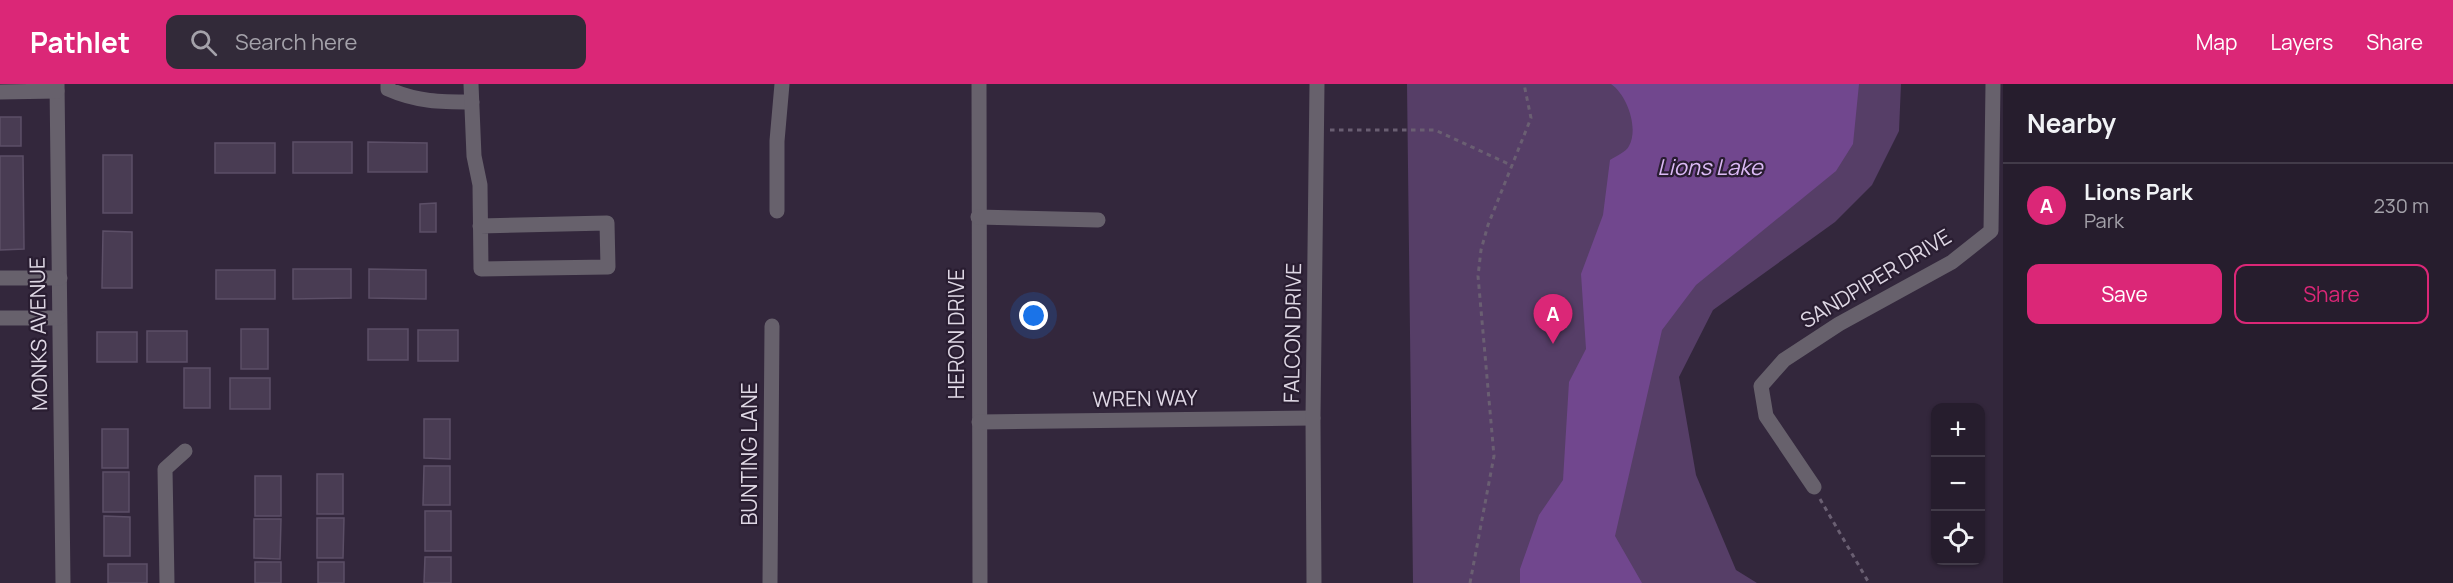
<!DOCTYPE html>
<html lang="en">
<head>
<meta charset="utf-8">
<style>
  body { margin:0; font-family:Manrope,sans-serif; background:#322a39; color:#f1f3f6 }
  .controls { position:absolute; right:18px; bottom:18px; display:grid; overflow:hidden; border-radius:12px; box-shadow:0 2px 4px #0004 }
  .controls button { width:54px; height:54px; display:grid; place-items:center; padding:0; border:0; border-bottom:2px solid #423b49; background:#261d2d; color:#f1f3f6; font:30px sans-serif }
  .you { position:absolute; left:1034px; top:232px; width:21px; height:21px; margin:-15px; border:4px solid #fff; border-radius:50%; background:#1a73e8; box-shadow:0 0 0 9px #1a73e833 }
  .badge { display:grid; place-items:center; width:39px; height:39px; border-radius:50%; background:#db2777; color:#fff; font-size:20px; font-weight:700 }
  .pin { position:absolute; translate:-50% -50px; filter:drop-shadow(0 2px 3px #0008) }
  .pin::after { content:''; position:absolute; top:32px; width:21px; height:18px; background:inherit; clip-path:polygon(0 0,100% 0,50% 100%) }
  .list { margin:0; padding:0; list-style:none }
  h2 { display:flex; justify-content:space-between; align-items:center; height:78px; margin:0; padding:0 24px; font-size:26px }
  h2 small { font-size:20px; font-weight:400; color:#a4a2aa }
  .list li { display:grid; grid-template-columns:39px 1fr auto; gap:18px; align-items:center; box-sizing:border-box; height:84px; padding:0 24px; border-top:2px solid #423b49 }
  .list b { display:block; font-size:22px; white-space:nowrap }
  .list p { margin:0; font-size:20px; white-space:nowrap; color:#a4a2aa }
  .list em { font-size:20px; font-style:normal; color:#a4a2aa }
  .actions { display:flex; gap:12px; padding:18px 24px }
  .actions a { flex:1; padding:14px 0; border:2px solid #db2777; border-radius:12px; text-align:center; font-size:21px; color:#db2777 }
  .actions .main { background:#db2777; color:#fff }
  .icon { flex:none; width:33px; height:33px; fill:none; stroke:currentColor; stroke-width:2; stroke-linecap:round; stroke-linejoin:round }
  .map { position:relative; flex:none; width:2003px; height:499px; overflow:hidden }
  header { display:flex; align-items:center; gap:36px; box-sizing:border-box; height:84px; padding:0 30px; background:#db2777; color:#fff }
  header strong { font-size:28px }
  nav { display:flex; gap:33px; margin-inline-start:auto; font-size:21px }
  .search { width:420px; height:54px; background:#322a39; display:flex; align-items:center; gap:15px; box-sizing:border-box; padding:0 21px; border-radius:12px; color:#a4a2aa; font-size:22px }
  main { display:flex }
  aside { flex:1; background:#261d2d }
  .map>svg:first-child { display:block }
  .green { fill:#563e67 }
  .water { fill:#71478e }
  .building { fill:#493c53; stroke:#5c4f67; stroke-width:1.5 }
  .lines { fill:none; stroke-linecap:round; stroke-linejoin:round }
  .path { stroke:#6a5f72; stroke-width:3; stroke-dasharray:4.5 4.5; stroke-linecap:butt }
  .minor { stroke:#67616c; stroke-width:15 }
  .labels { text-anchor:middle; stroke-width:4.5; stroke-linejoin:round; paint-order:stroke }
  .street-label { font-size:21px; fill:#ded7e4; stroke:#291d31 }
  .water-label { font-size:22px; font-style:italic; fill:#dcbaf6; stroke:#291d31 }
</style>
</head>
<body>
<header>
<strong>Pathlet</strong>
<div class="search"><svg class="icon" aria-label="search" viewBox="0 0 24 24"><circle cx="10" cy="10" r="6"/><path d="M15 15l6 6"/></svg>Search here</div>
<nav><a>Map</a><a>Layers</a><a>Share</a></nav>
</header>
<main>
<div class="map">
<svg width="2003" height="499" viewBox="0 0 2003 499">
  <rect width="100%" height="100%" fill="#33273c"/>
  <path class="green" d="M1407,0h494l-2,47 -27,54 -37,37 -122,88 -34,67 17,98 40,95 21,13h-344z"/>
  <path class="water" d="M1611,0h248l-6,60 -17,27 -140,114 -34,45 -47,206 27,47h-122v-14l19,-54 24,-35 6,-98 17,-33 -5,-75 22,-59 7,-55c6,-4 16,-8 19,-14 10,-18 -2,-51 -18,-62z"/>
  <g class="building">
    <rect x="0" y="33" width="21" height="29"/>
    <rect x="293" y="58" width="59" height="31"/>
    <path d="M368,58l59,1v29h-59z"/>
    <rect x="215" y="59" width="60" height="30"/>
    <rect x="103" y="71" width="29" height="58"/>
    <path d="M0,72h23l1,93 -24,1z"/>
    <path d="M436,119v29h-16v-28z"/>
    <path d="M103,147l29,1v56h-30z"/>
    <path d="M293,185h58v29l-58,1z"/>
    <path d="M369,185l57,1v29l-57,-1z"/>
    <rect x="216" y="186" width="59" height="29"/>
    <rect x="241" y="245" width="27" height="40"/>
    <rect x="368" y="245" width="40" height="31"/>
    <rect x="418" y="246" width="40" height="31"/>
    <rect x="147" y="247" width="40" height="31"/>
    <rect x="97" y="248" width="40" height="30"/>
    <rect x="184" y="284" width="26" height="40"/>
    <rect x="230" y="294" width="40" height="31"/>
    <path d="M424,335h26v40l-26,-1z"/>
    <rect x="102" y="345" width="26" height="39"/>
    <path d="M424,382h26v39h-27z"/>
    <rect x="103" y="388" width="26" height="40"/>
    <rect x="317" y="390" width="26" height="40"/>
    <rect x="255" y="392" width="26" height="40"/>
    <rect x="425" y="427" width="26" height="40"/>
    <path d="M104,432l26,1v39h-26z"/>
    <path d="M317,434h27l-1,40h-26z"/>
    <path d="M254,435h27l-1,40 -26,-1z"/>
    <path d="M425,473h26v26h-27z"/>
    <rect x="255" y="478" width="26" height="21"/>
    <rect x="318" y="478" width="26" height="21"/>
    <rect x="108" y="480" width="39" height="19"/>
  </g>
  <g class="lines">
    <g class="path">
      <path d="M1330,46h105l78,36"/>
      <path d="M1820,415l49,84"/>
      <path d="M1470,499l24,-127 -16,-180 3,-26 7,-25 43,-107 -7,-34"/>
    </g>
    <g class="minor">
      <path d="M57,0l6,499"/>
      <path d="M388,0v5c29,13 53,13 84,13"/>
      <path d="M471,0l3,72 6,29 1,84 127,-2 -1,-44 -127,3"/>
      <path d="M979,0l1,499"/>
      <path d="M0,8l57,-1"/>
      <path d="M777,127v-70l5,-57"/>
      <path d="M978,133l120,3"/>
      <path d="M0,194h60"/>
      <path d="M0,234h59"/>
      <path d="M979,338l334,-4"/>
      <path d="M1814,403l-48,-71 -5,-30 23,-26 55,-36 113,-62 39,-31 2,-147"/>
      <path d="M167,499l-2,-114 20,-18"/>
      <path d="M770,499l2,-257"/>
      <path d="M1314,499l-1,-165 4,-334"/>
    </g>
  </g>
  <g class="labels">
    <g class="street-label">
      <text transform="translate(1876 195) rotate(-31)" y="7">SANDPIPER DRIVE</text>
      <text transform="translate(1293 249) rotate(-89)" y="7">FALCON DRIVE</text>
      <text transform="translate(39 250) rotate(-91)" y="7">MONKS AVENUE</text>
      <text transform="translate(957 250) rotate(-90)" y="7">HERON DRIVE</text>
      <text transform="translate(1145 315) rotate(-1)" y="7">WREN WAY</text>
      <text transform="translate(750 370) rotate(-90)" y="7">BUNTING LANE</text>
    </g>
    <g class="water-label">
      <text x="1710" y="91">Lions Lake</text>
    </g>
  </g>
</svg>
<div class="controls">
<button>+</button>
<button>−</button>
<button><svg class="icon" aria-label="locate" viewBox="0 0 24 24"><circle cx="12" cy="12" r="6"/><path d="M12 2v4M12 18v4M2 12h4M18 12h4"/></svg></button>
</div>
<div class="you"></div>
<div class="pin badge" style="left:1553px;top:260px">A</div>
</div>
<aside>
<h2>Nearby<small></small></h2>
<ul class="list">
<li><span class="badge">A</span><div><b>Lions Park</b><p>Park</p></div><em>230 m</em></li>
</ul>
<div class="actions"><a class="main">Save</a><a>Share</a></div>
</aside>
</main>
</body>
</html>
